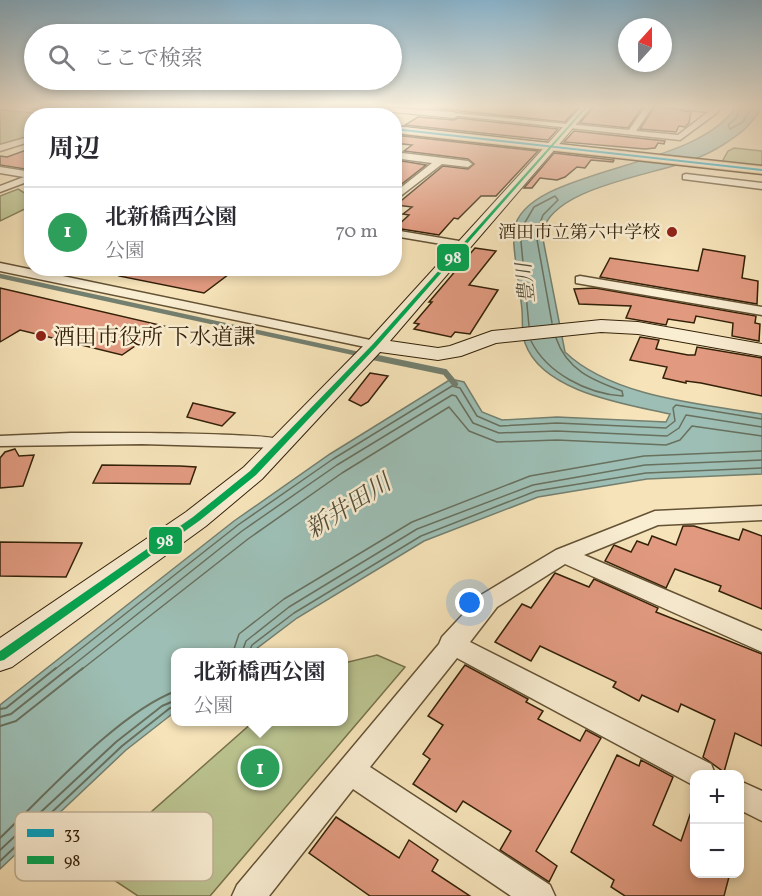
<!DOCTYPE html>
<html lang="ja">
<head>
<meta charset="utf-8">
<style>
  body { margin:0; font-family:Vollkorn,"Noto Serif JP",serif; background:#f7f7f7; color:#2b2b33 }
  .controls { position:absolute; right:18px; bottom:18px; display:grid; overflow:hidden; border-radius:12px; box-shadow:0 3px 9px #0003 }
  .controls button { width:54px; height:54px; display:grid; place-items:center; padding:0; border:0; border-bottom:2px solid #e1e1e2; background:#fff; color:#2b2b33; font:30px sans-serif }
  .compass { position:absolute; left:618px; top:18px; width:54px; height:54px; border-radius:50%; background:#fff; box-shadow:0 3px 9px #0003; rotate:21deg }
  .you { position:absolute; left:470px; top:603px; width:21px; height:21px; margin:-15px; border:4px solid #fff; border-radius:50%; background:#1a73e8; box-shadow:0 0 0 9px #1a73e833 }
  .badge { display:grid; place-items:center; width:39px; height:39px; border-radius:50%; background:#8f2418; color:#fff; font-size:20px; font-weight:700 }
  .pin { position:absolute; translate:-50% -50%; border:3px solid #fff; box-shadow:0 2px 6px #0006 }
  .popup { position:absolute; left:171px; top:648px; width:177px; height:78px; box-sizing:border-box; display:grid; place-content:center; border-radius:12px; background:#fff; filter:drop-shadow(0 2px 4px #0005); font-size:20px; white-space:nowrap; color:#7c7c81 }
  .popup b { font-size:22px; color:#2b2b33 }
  .popup::after { content:''; position:absolute; left:50%; top:100%; margin-left:-12px; border:12px solid transparent; border-top-color:#fff }
  .list { margin:0; padding:0; list-style:none }
  h2 { display:flex; justify-content:space-between; align-items:center; height:78px; margin:0; padding:0 24px; font-size:26px }
  h2 small { font-size:20px; font-weight:400; color:#7c7c81 }
  .list li { display:grid; grid-template-columns:39px 1fr auto; gap:18px; align-items:center; box-sizing:border-box; height:90px; padding:0 24px; border-top:2px solid #e1e1e2 }
  .list b { display:block; font-size:22px; white-space:nowrap }
  .list p { margin:0; font-size:20px; white-space:nowrap; color:#7c7c81 }
  .list em { font-size:20px; font-style:normal; color:#7c7c81 }
  .icon { flex:none; width:33px; height:33px; fill:none; stroke:currentColor; stroke-width:2; stroke-linecap:round; stroke-linejoin:round }
  .map { position:relative; flex:none; width:762px; height:896px; overflow:hidden }
  .search { position:absolute; background:#fff; box-shadow:0 3px 9px #0003; left:24px; top:24px; width:378px; height:66px; display:flex; align-items:center; gap:15px; box-sizing:border-box; padding:0 21px; border-radius:33px; color:#7c7c81; font-size:22px }
  .panel { position:absolute; background:#fff; box-shadow:0 3px 9px #0003; left:24px; top:108px; width:378px; height:168px; border-radius:24px }
  .map>svg:first-child { display:block }
  .green { fill:#bbc490; stroke:#77724c; stroke-width:1.5 }
  .water { fill:#9dbeb4; stroke:#737f6f; stroke-width:1.5 }
  .lines { fill:none; stroke-linecap:round; stroke-linejoin:round }
  .shore-far1 { stroke:#68705e; stroke-width:1.5 }
  .shore { stroke:#68705e; stroke-width:2 }
  .stream-far1 { stroke:#737f6f; stroke-width:4.5 }
  .stream { stroke:#737f6f; stroke-width:6 }
  .building { fill:#e19a80; stroke:#332108; stroke-width:1.5 }
  .street-casing { stroke:#645234; stroke-width:3 }
  .secondary-casing { stroke:#332108; stroke-width:2 }
  .primary-casing { stroke:#332108; stroke-width:3 }
  .street { fill:#f9edd2; fill-rule:evenodd }
  .secondary { fill:#f9edd2; fill-rule:evenodd }
  .primary { fill:#ebc27c; fill-rule:evenodd }
  .bus-1-casing { stroke:#f9edd2; stroke-width:4 }
  .bus-2-casing { stroke:#f9edd2; stroke-width:4 }
  .bus-1 { fill:#03a2c4; fill-rule:evenodd }
  .bus-2 { fill:#00a651; fill-rule:evenodd }
  .poi-dot { fill:#8f2418; stroke:#f9edd2; stroke-width:2 }
  .labels { text-anchor:middle; stroke-width:5; stroke-linejoin:round; paint-order:stroke }
  .far-poi-label { font-size:18px; fill:#332108; stroke:#f9edd2; text-anchor:end }
  .far-water-label { font-size:20px; font-style:italic; fill:#53503c; stroke:#f9edd2 }
  .poi-label { font-size:22px; fill:#332108; stroke:#f9edd2; text-anchor:start }
  .water-label { font-size:24px; font-style:italic; fill:#53503c; stroke:#f9edd2 }
  .key { fill:#f9edd2; stroke:#beb095; stroke-width:1.5 }
  .key-label { font-size:16px; fill:#332108 }
  .line-badge { stroke:#f9edd2; stroke-width:2 }
  .badge-label { font-size:16px; text-anchor:middle; font-weight:bold; fill:#fff }
</style>
</head>
<body>
<div class="map">
<svg width="762" height="896" viewBox="0 0 762 896">
  <rect width="100%" height="100%" fill="#f6e3b9"/>
  <filter id="stains"><feTurbulence type="fractalNoise" baseFrequency=".00333" numOctaves="4"/><feColorMatrix values="0 0 0 0 .2 0 0 0 0 .09 0 0 0 0 .02 0 0 0 .5 -.17"/></filter>
  <radialGradient id="worn" r=".72"><stop offset=".6" stop-color="#630" stop-opacity="0"/><stop offset="1" stop-color="#630" stop-opacity=".3"/></radialGradient>
  <g class="green">
    <path d="M0,109l55,6 -23,1 -1,20 -31,10z"/>
    <path d="M734,148l28,3v16l-40,-5 6,-11z"/>
    <path d="M18,189l13,8v9l-31,15v-25z"/>
    <path d="M377,655l28,12 -195,229h-72l-47,-31 162,-143h91v-59z"/>
  </g>
  <path class="water" d="M736,106h22l1,7c-5,4 -7,9 -12,14 -13,12 -34,25 -50,31 -39,17 -147,28 -155,76l23,118c47,45 136,52 197,62v60l-115,5 -109,18 -114,44 -127,77 -45,34h-76v59l-50,39 -126,119v-164l234,-184 96,-67 121,-75 13,3 18,30 20,8 55,-3 109,5 4,-8c-45,-10 -128,-22 -145,-71 -4,-10 -2,-22 -3,-32 -1,-19 -11,-67 -8,-81 10,-63 184,-59 222,-124z"/>
  <g class="lines">
    <g class="shore-far1">
      <path d="M741,106l-5,12 -8,7 2,4 13,-7 9,-16"/>
      <path d="M529,326l-9,-95 14,-24 21,-11 3,4 -15,15 -7,19 16,89"/>
      <path d="M531,341c16,32 56,53 92,55l-1,-5c-30,-11 -55,-21 -66,-53"/>
      <path d="M233,652l6,-18 45,-35 128,-77 118,-46 114,-20 118,-5"/>
      <path d="M242,652l4,-11 43,-34 128,-78 116,-44 112,-20 117,-5"/>
      <path d="M249,652l3,-7 42,-32 127,-77 115,-45 110,-18 116,-5"/>
      <path d="M54,670l184,-145 95,-66 119,-73 8,2 17,28 23,10 57,-3 109,5 9,-7 -2,-13 3,-3 86,14"/>
      <path d="M67,670l175,-139 95,-66 115,-70 4,1 17,27 26,10 58,-2 110,5 12,-8 7,-13 76,12"/>
      <path d="M81,670l167,-131 94,-66 107,-66 20,24 28,11 60,-2 109,5 14,-5 12,-14 70,10"/>
    </g>
    <g class="shore">
      <path d="M0,709l6,-1 50,-40"/>
      <path d="M0,717l11,-3 58,-46"/>
      <path d="M0,726l16,-5 67,-53"/>
      <path d="M0,838c45,-43 119,-126 176,-147"/>
      <path d="M0,850l116,-108 46,-36 14,-6"/>
      <path d="M0,861l122,-115 48,-38 6,-1"/>
    </g>
    <path class="stream-far1" d="M0,276l377,82"/>
    <path class="stream" d="M368,356l77,16 10,12"/>
  </g>
  <g class="building">
    <path d="M436,106h143l-14,16 -133,-14z"/>
    <path d="M594,106h49l-15,22 -48,-5z"/>
    <path d="M655,106l36,6 -2,11 -4,4 -6,-1 -3,6 -36,-3z"/>
    <path d="M418,117l36,3 4,-2 100,11 -10,11 -143,-15z"/>
    <path d="M574,131l91,10 -1,3 -6,-1 -3,5 -10,1 -81,-7z"/>
    <path d="M394,135l144,16 -42,45h-15l-23,23 -4,-1 -15,17 -44,-7 14,-13 -6,-1 9,-7 -16,-2 47,-39 25,3 6,-5 -6,-5 -64,-8 8,-6 -18,-2z"/>
    <path d="M32,148v17l-7,4 -25,-4v-9l7,1z"/>
    <path d="M554,153l60,7 -1,2 -22,-2 -6,8 -8,-1 -12,10 -8,3 -17,-2 -8,10h-8z"/>
    <path d="M402,161l24,4 -32,25v-23z"/>
    <path d="M475,248l21,3 -27,34 29,5 -28,44 -15,-2 -4,5 -37,-8 5,-5 -5,-1 18,-21h-3z"/>
    <path d="M703,249l42,7 -3,22 16,3 -1,23 -157,-27 10,-19 88,13z"/>
    <path d="M120,268h117l-33,25 -85,-17z"/>
    <path d="M0,288l164,38 -42,29 -102,-25 -20,12z"/>
    <path d="M595,288l161,28 -1,7 5,1 -1,17 -27,-5 1,-13 -37,-7 -2,7 -26,-4 -2,6 -40,-7 5,-12 -52,-2 -5,-15z"/>
    <path d="M640,337l19,3 -3,9 32,6h7l2,-8 65,11v38l-61,-13 -15,-2v2l-23,-5 4,-11 -37,-7z"/>
    <path d="M370,373l18,3 -20,26 -7,4 -12,-6z"/>
    <path d="M193,403l42,10 -13,13 -35,-9z"/>
    <path d="M15,449l4,7 15,-1 -11,31 -23,2v-30l5,-6z"/>
    <path d="M102,465l78,1 16,1 -6,17 -97,-1z"/>
    <path d="M683,526h11l45,14 4,-11 19,7v73l-43,-18 2,-5 -46,-17 -9,19 -61,-27 9,-16 17,7 6,-11 11,4 4,-9 24,9z"/>
    <path d="M0,542l82,1 -16,34 -66,-1z"/>
    <path d="M555,573l34,14 5,-8 64,29 -2,4 106,42v92l-27,-13 -11,39 -21,-15 12,-37 -34,-16 -3,8 -36,-17 -3,6 -26,-14 3,-5 -76,-36 -9,15 -36,-19 27,-38 9,4z"/>
    <path d="M465,665l63,34 -2,3 17,9 -5,8 42,22 6,-11 15,8 -65,113 21,15 -8,16 -49,-32 11,-19 -48,-30 -7,11 -43,-28 17,-25 -7,-5 20,-29 -15,-9z"/>
    <path d="M617,755l22,11 2,-6 32,17 -20,48 28,16 11,-32 2,1v63h36l-6,23h-99l-14,-9 3,-7 -43,-28z"/>
    <path d="M336,817l63,41 10,-18 29,20 -6,11 38,25h-100l-61,-43z"/>
  </g>
  <g class="lines">
    <g class="street-casing">
      <g id="street">
        <path d="M0,106l74,8 3,2 -77,-7z"/>
        <path d="M212,106h10l-21,10h-11z"/>
        <path d="M367,106h9l-16,10h-9z"/>
        <path d="M646,106h7l-17,25 42,4 30,-23 -48,-6h60l-2,6 -38,28 -230,-25 4,-2 175,17z"/>
        <path d="M32,136v5l-32,10v-6z"/>
        <path d="M394,152l74,9 4,3 -4,3 -26,-3 -48,37v-8l38,-30 -38,-5z"/>
        <path d="M0,167l32,5v8l-32,12v-6l24,-9 -24,-4z"/>
        <path d="M686,174l76,9v6l-79,-10v-4z"/>
        <path d="M394,230l71,12 6,3 -6,3 -71,-12z"/>
        <path d="M0,263l375,78 7,4 -7,4 -375,-78z"/>
        <path d="M580,276l182,31v8l-186,-32v-6z"/>
        <path d="M71,433c27,0 212,-2 221,10l-9,5 -141,-4 -142,2v-10z"/>
        <path d="M762,506v14l-104,5 -74,30 178,76v21l-197,-88 -68,43 -27,35 241,122 4,10h-21v11l-3,-1 -234,-126 -87,109 180,118 5,11h-44l-158,-107 -84,107h-37l5,-11 202,-241 3,-7 39,-42 75,-45 99,-39z"/>
        <path d="M740,781l22,10v30l-22,-11z"/>
      </g>
    </g>
    <g class="secondary-casing">
      <g id="secondary">
        <path d="M367,106l87,6 5,3 -5,3 -83,-8z"/>
        <path d="M582,106h10l-202,235 48,7 12,-2 42,-15 109,-11 37,2 124,22v12l-124,-22 -37,-2 -105,11 -35,13 -23,4 -58,-8 -118,127 -56,47 -194,141 -12,4v-33l186,-126 58,-45 124,-126z"/>
      </g>
    </g>
    <g class="primary-casing">
      <g id="primary">
        <path d="M179,106h31l66,10h-38l-54,-7z"/>
        <path d="M394,126l368,40v8l-368,-41z"/>
      </g>
    </g>
    <use href="#street" class="street"/>
    <use href="#secondary" class="secondary"/>
    <use href="#primary" class="primary"/>
    <g class="bus-1-casing">
      <path id="bus-1" d="M394,128l368,41v2l-368,-41z"/>
    </g>
    <g class="bus-2-casing">
      <path id="bus-2" d="M586,106h2l-211,240 -121,129 -57,46 -195,139 -4,1v-10l193,-134 57,-46 123,-127z"/>
    </g>
    <use href="#bus-1" class="bus-1"/>
    <use href="#bus-2" class="bus-2"/>
  </g>
  <linearGradient id="sky" x2="0" y2="1"><stop stop-color="#8ab8d3"/><stop offset="0.46" stop-color="#fbf2e0"/><stop offset="1" stop-color="#fbf2e0" stop-opacity="0"/></linearGradient>
  <rect width="762" height="231" fill="url(#sky)"/>
  <g class="poi-dot">
    <circle cx="672" cy="232" r="6"/>
    <circle cx="41" cy="336" r="6"/>
  </g>
  <g class="labels">
    <g class="far-poi-label">
      <text x="660" y="238">酒田市立第六中学校</text>
    </g>
    <g class="far-water-label">
      <text transform="translate(525 283) rotate(-96)" y="7">豊川</text>
    </g>
    <g class="poi-label">
      <text x="53" y="344">酒田市役所 下水道課</text>
    </g>
    <g class="water-label">
      <text transform="translate(348 506) rotate(-33)" y="8">新井田川</text>
    </g>
  </g>
  <rect x="15" y="812" width="198" height="69" rx="9" class="key"/>
  <rect x="27" y="829" width="27" height="8" fill="#03a2c4"/>
  <rect x="27" y="856" width="27" height="8" fill="#00a651"/>
  <g class="key-label">
    <text x="64" y="839">33</text>
    <text x="64" y="866">98</text>
  </g>
  <g class="line-badge">
    <rect x="436" y="243" width="34" height="29" rx="6" fill="#00a651"/>
    <rect x="148" y="526" width="35" height="29" rx="6" fill="#00a651"/>
  </g>
  <g class="badge-label">
    <text x="453" y="263">98</text>
    <text x="165" y="546">98</text>
  </g>
  <rect width="100%" height="100%" filter="url(#stains)"/>
  <rect width="100%" height="100%" fill="url(#worn)"/>
</svg>
<div class="controls">
<button>+</button>
<button>−</button>
</div>
<svg class="compass" viewBox="-18 -18 36 36"><path d="M0-13l5 13h-10z" fill="#e53935"/><path d="M0 13l5-13h-10z" fill="#7c7c81"/></svg>
<div class="you"></div>
<div class="pin badge" style="left:260px;top:768px;background:#2e9e5b">1</div>
<div class="popup"><b>北新橋西公園</b>公園</div>
<div class="search"><svg class="icon" aria-label="search" viewBox="0 0 24 24"><circle cx="10" cy="10" r="6"/><path d="M15 15l6 6"/></svg>ここで検索</div>
<section class="panel">
<h2>周辺<small></small></h2>
<ul class="list">
<li><span class="badge" style="background:#2e9e5b">1</span><div><b>北新橋西公園</b><p>公園</p></div><em>70 m</em></li>
</ul>
</section>
</div>
</body>
</html>
